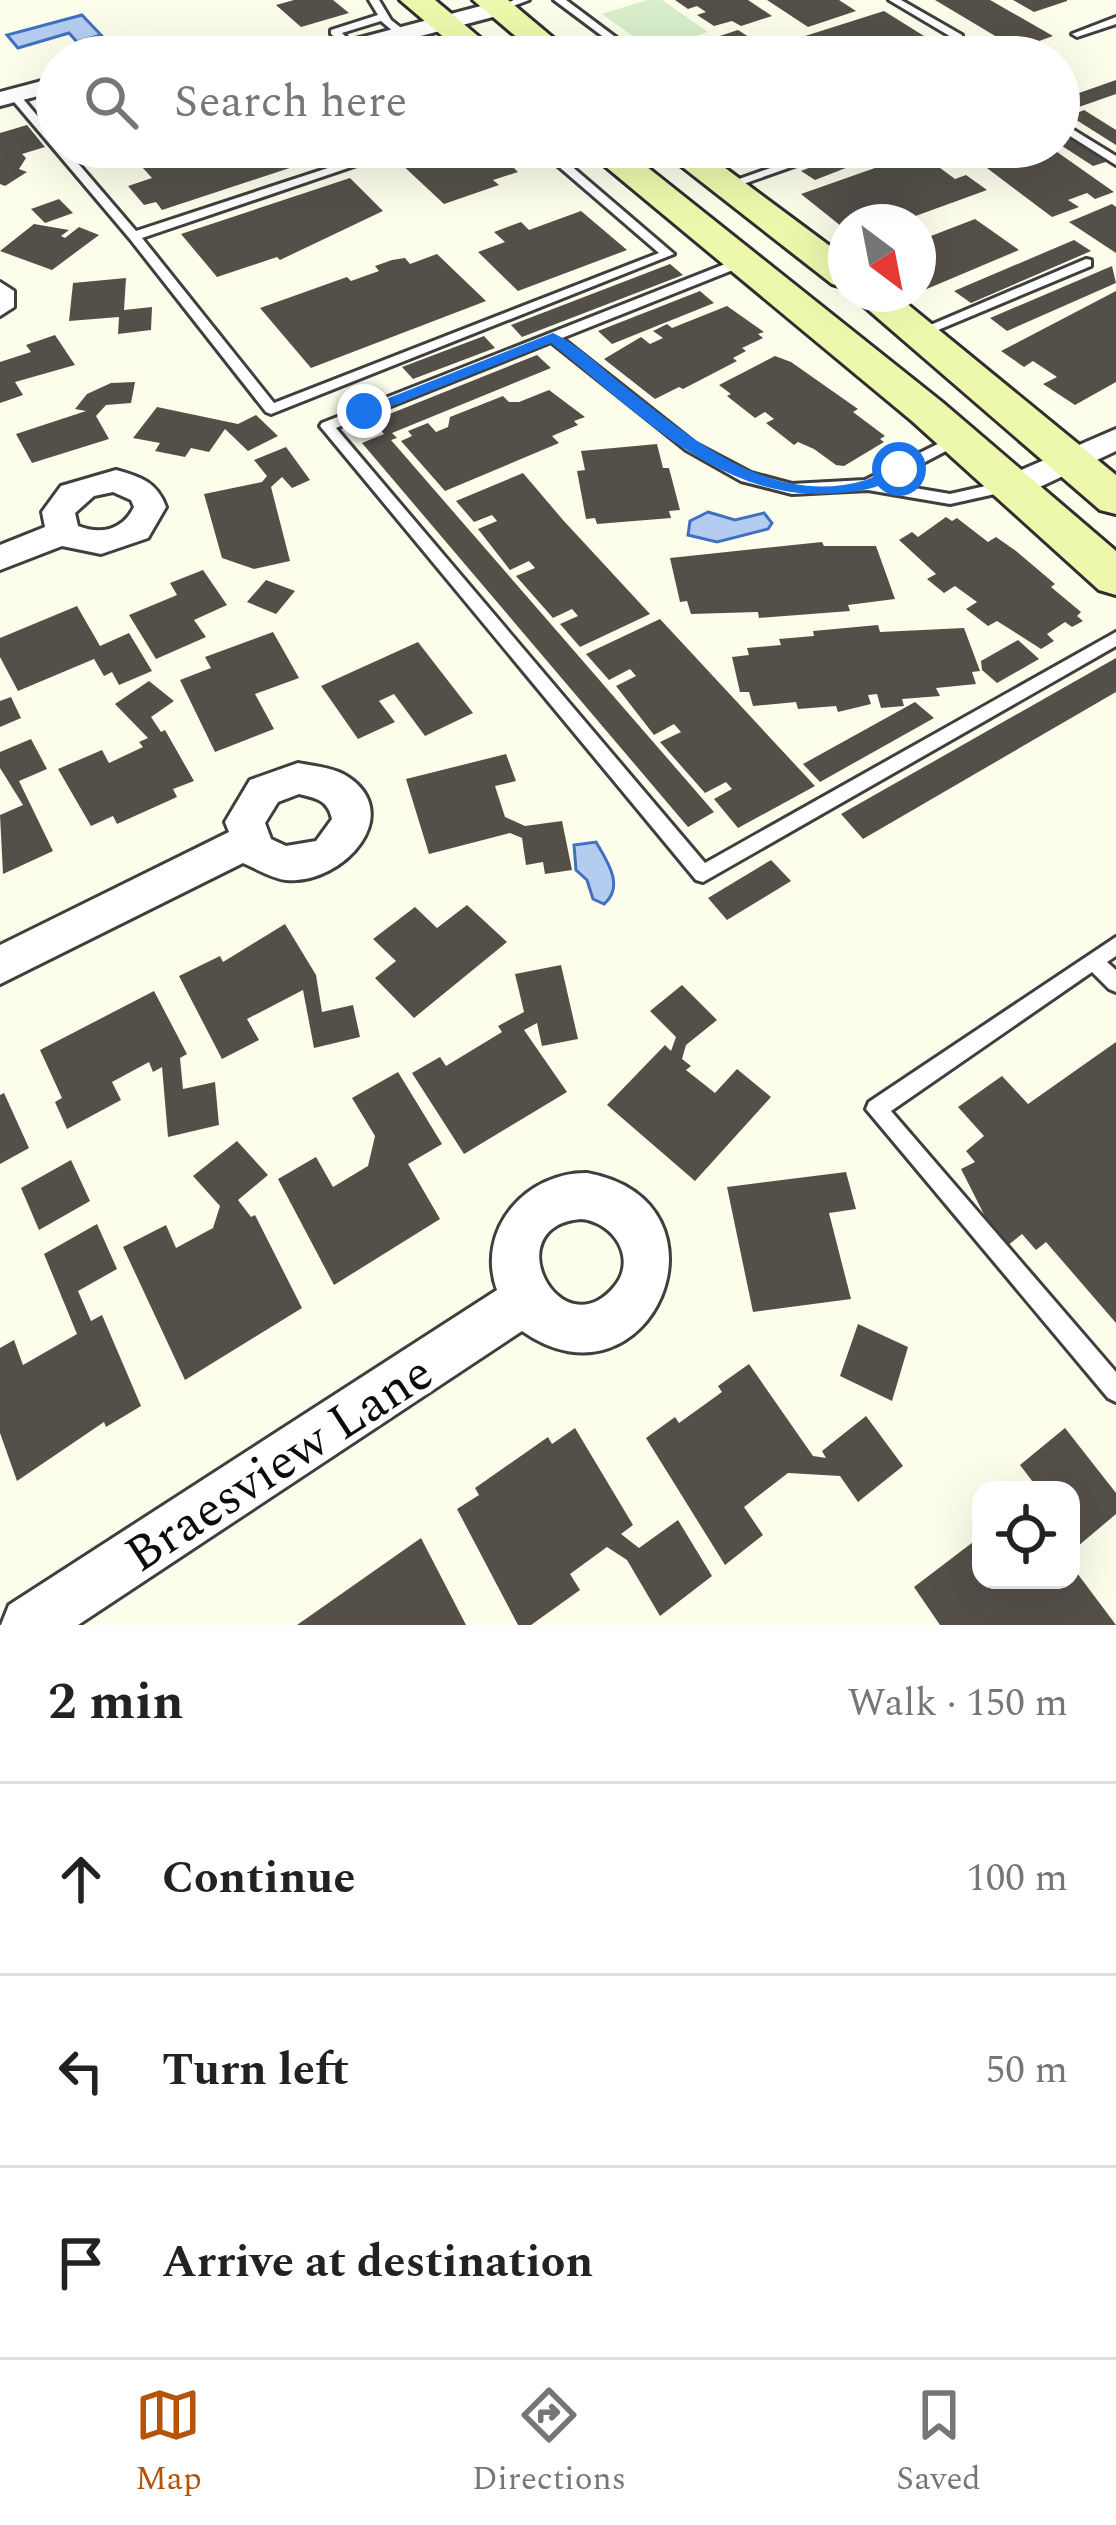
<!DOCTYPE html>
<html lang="en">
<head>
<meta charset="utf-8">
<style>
  body { margin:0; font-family:Spectral,serif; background:#f6f6f6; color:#222 }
  .controls { position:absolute; right:36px; bottom:36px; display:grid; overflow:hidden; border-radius:24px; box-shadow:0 12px 48px #0002 }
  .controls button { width:108px; height:108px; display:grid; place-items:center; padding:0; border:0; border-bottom:3px solid #e0e0e0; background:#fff; color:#222; font:60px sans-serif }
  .compass { position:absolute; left:828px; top:204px; width:108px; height:108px; border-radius:50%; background:#fff; box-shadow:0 12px 48px #0002; rotate:148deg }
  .stop { position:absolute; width:36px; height:36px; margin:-27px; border:9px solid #1a73e8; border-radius:50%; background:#fff }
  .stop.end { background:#1a73e8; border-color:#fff; box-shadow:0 3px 12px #0008 }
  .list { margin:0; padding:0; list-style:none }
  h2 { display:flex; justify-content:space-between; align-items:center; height:156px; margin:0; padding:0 48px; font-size:51px }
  h2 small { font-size:39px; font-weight:400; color:#767676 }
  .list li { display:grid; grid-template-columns:78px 1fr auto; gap:36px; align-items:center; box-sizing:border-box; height:192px; padding:0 48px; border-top:3px solid #e0e0e0 }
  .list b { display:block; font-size:45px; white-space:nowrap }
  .list em { font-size:39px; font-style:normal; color:#767676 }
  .icon { flex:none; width:66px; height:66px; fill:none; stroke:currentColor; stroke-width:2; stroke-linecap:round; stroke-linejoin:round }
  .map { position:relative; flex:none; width:1116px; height:1625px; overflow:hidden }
  .search { position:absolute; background:#fff; box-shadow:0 12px 48px #0002; left:36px; right:36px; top:36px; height:132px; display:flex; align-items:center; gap:30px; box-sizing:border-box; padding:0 42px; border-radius:66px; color:#767676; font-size:45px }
  .sheet { height:732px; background:#fff }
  nav { display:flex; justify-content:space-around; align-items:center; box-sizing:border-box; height:168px; border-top:3px solid #e0e0e0; background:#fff; font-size:33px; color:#767676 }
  nav a { display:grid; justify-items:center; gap:6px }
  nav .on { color:#b45309 }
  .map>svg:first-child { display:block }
  .pitch { fill:#d8edca }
  .water { fill:#b5ccf1; stroke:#4270c1; stroke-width:3 }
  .building { fill:#545049 }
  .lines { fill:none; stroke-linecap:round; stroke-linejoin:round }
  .service-casing { stroke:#3f3f3f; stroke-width:6 }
  .minor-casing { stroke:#3f3f3f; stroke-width:6 }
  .secondary-casing { stroke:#2e2e2e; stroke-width:6 }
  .service { fill:#fff; fill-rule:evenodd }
  .minor { fill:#fff; fill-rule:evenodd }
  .secondary { fill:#eef8ad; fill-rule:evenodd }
  .route { fill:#1a73e8 }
  .labels { text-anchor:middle; stroke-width:12; stroke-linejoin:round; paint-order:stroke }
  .near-street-label { font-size:51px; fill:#0c0c0c; stroke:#fff }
</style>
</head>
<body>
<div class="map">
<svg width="1116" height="1625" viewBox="0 0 1116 1625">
  <rect width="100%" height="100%" fill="#fdfdec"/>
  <path class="pitch" d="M647,0h15l46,32 -46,15 23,10h-54l21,-7 -50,-36z"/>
  <g class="water">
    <path d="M82,15l19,20 -24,7 -8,-9 -51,15 -11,-13z"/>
    <path d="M708,512l27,8 29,-7 8,10 -4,6 -51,13 -29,-7 2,-14z"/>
    <path d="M596,842c11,19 29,44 8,62l-11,-5 -6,-19 -11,-10 -2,-25z"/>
  </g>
  <g class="building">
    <path d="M294,0h39l16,13 -48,14 -25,-22z"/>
    <path d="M675,0h73l24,16 -31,10 -9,-5 -18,5 -17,-11 9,-3 -9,-6 -9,3z"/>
    <path d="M767,0h72l17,11 -48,16z"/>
    <path d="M935,0h55l63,36 -36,13z"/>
    <path d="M1013,0h54v1l-33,11z"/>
    <path d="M884,11l40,25 -62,21h-59l-20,-14z"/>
    <path d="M738,30l42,27h-81l-13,-10z"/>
    <path d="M119,37l8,9 -39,11 -24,-4z"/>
    <path d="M1116,80v14l-40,14 -14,-9z"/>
    <path d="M1084,110l32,20v15l-46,-29z"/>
    <path d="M27,125l18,22 -23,7 4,4 -7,11 8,3 -22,14 -5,-2v-51z"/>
    <path d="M1059,128l50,33 -16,5 -34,-22z"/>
    <path d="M94,147h64v1l-50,16z"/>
    <path d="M216,147h134v1l-188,62 -6,-8 -12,3 -16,-19 24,-8 -10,-11z"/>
    <path d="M442,147h82l13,11 -25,8 6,6 -25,8 6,5 -55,19 -46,-43z"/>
    <path d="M948,147h102l64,45 -19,7 -8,-6 -19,7 11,7 -27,10 -73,-55 -7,3z"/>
    <path d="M929,149l18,13 -11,3 19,14 11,-4 21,15 -88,32h-53v8l-45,-36z"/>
    <path d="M843,154l13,10 -41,16 -14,-9z"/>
    <path d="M350,178l33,33 -103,49 -3,-3 -60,20 -36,-43z"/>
    <path d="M59,199l14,14 -28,10 -14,-14z"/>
    <path d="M1112,204l4,3v46l-47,-31z"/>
    <path d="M581,211l46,39 -109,41 -40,-39 27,-10 -11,-10 27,-10 8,8z"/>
    <path d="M975,219l44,31 -97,41 -4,-3v-47z"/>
    <path d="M34,224l35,6 -8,6 4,2 14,-11 20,8 -47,35 -52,-19z"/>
    <path d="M1074,240l17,11 -120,52 -17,-12z"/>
    <path d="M437,254l49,47 -175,67 -51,-60 87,-31 4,4 28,-10 -4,-5 17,-6 13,-2 5,6z"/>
    <path d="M670,264l13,11 -161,62 -11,-12z"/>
    <path d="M1112,266l4,17 -109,48 -17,-13z"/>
    <path d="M126,278l-2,32 28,-3 -1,23 -33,4 1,-17 -50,4 4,-38z"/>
    <path d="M700,291l14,12 -102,41 -14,-13z"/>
    <path d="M1116,291v91l-41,23 -32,-21 14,-7 -24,-16 -9,6 -23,-16z"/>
    <path d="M727,306l37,26 -6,2 5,4 -21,10 4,3 -13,7 4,3 -54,28 -4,-2 -24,12 -51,-40 37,-22 9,7 13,-6 -10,-7 14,-7 5,4z"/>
    <path d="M55,335l20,30 -60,17 8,13 -23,8v-41l31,-10 -5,-7z"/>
    <path d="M484,336l11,12 -82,31 -11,-12z"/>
    <path d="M537,355l14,13 -159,65 5,5 -6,2 323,372 -26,15 -326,-384 22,-9 -12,-13z"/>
    <path d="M775,356l16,6 67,47 -5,3 32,24 -5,3 4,3 -40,24 -8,-1 -22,-16 -16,-7 -4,3 -28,-22 8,-4 -9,-7 -10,6 -28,-22 4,-2 -12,-9z"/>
    <path d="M135,382l-4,21 -25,2 -10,11 13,23 -77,24 -16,-29 70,-23 -11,-2 12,-15 24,-11z"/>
    <path d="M549,390l36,27 -11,4 4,4 -26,11 7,7 -114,48 -44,-50 11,-5 -4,-5 20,-8 8,9 12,-5 2,-10 53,-21 6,6h10z"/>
    <path d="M157,407l81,17 18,-9 22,21 -30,15 -23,-22 -16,23 -18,-4 -6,9 -30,-6 5,-8 -27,-5z"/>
    <path d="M657,444l6,24h6l11,42 -11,1 2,7 -74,6 -2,-6 -9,1 -9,-48 8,-1 -4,-19z"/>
    <path d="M286,447l24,33 -18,8 -10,-11 -11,10 19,74 -36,8 -32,-11 -18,-64 58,-12 5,-6 -13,-16z"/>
    <path d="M523,473l40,47 87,94 -70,33 -20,-23 18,-8 -6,-7 -19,9 -37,-42 19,-8 -6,-7 -19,9 -32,-41 19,-8 -5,-6 -18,7 -18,-21z"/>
    <path d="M946,517l6,4 5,-3 31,24 8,-5 20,14 39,33 -4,3 30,25 -4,4 6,5 -11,6 -7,-5 -18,12 7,7 -13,8 -44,-28 -9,5 -22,-17 11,-7 -22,-16 -11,7 -17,-14 9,-5 -37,-34 13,-8 6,5z"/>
    <path d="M822,542l2,4h52l19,53 -47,6 2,6 -91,7 -1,-6 -67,2 -4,-13 -7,1 -10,-44z"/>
    <path d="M203,570l24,35 -33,15 12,17 -50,22 -27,-44 48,-20 -7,-12z"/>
    <path d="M266,580l29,11 -19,23 -29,-12z"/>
    <path d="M77,606l23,40 29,-13 23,38 -33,14 -7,-13 -8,4 -10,-17 -76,32 -18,-34v-19z"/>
    <path d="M660,619l155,167 -77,42 -24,-29 18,-10 -6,-7 -21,11 -45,-51 21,-10 -7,-8 -20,11 -38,-49 20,-10 -6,-7 -21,11 -23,-26z"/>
    <path d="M878,625l2,7 84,-4 16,43 -8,1 4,12 -40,4 4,8 -38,3 2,7 -23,2 -4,-14 -9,1 3,9 -33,8 -2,-6 -38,3 -2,-7 -43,4 -4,-14h-9l-8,-35 17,-2 -2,-7 34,-3 -2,-6 35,-3 -1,-5z"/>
    <path d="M273,632l26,46 -44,16 19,35 -59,23 -35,-72 31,-12 -6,-11z"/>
    <path d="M1018,640l21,19 -42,24 -15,-13 -1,-9z"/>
    <path d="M418,642l55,71 -48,23 -31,-42 -15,7 16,21 -37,17 -37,-53z"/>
    <path d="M1116,658v34l-253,147 -22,-25z"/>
    <path d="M149,681l25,20 -23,16 10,15 4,-2 29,51 -21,8 4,8 -60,27 -4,-8 -22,10 -33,-57 44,-19 7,13 34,-16 -4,-5 9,-4 -33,-34z"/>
    <path d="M11,697l10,21 -21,9v-26z"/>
    <path d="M915,702l19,16 -114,64 -17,-18z"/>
    <path d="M31,739l16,30 -28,12 34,70 -50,23 -3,-59 23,-10 -23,-37v-16z"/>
    <path d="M506,754l10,27 -21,5 10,31 20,9 37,-5 10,49 -27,4 -2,-12 -17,3 -4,-27 -12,-5 -81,21 -23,-75z"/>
    <path d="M771,860l20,21 -64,39 -19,-22z"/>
    <path d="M467,905l40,37 -93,76 -39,-40 21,-17 -23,-22 42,-32 22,21z"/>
    <path d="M285,924l31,51 6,37 31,-7 7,32 -46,11 -11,-58 -56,29 12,21 -37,19 -43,-83 41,-20 3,6z"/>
    <path d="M561,965l17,74 -36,7 -5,-23 -13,7 43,62 -103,62 -52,-81 28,-16 6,9 56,-34 -4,-6 26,-14 -9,-38z"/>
    <path d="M682,985l35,35 -31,25 -4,14 9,7 -5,4 29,23 22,-24 34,28 -76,84 -88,-76 58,-60 6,6 5,-14 -26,-26z"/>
    <path d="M154,991l33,63 -7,4 3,31 32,-7 4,43 -51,12 -6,-70 -9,5 -4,-10 -37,20 9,18 -54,29 -12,-27 7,-4 -22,-48z"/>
    <path d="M1116,1042v281l-70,-81 -10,8 -14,-16 -20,16 -41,-81 14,-7 -9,-11 18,-15 -26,-29 44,-31 26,28z"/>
    <path d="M398,1072l44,72 -34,20 32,55 -106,66 -56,-106 38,-22 17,30 35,-21 7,-30 -23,-38z"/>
    <path d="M4,1093l25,55 -29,16v-69z"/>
    <path d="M237,1141l31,34 -30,25 13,17 4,-2 47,93 -117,72 -62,-133 43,-22 10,23 37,-20 7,-22 -27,-30z"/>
    <path d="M71,1160l19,41 -51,29 -18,-42z"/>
    <path d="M846,1172l10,37 -27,4 22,86 -98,13 -26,-125z"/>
    <path d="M97,1224l20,45 -39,22 13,30 11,-6 39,91 -35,21 -2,-5 -87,59 -17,-48v-85l14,-8 9,25 54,-31 -33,-80z"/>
    <path d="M858,1324l50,23 -16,54 -52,-25z"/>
    <path d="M749,1364l64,92 13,2 -4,-7 44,-35 37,50 -45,36 -18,-26 -52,-3 -44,34 19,28 -38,30 -79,-127 29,-21 4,6 43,-31 -4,-6z"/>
    <path d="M575,1428l58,97 -12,9 18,14 39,-28 34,56 -52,40 -33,-56 -20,-13 -37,27 10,16 -49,35h-13l-61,-116 22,-14 -4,-7 73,-51 4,7z"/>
    <path d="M1065,1428l51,65v21l-45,38v-62h-32l-19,-25z"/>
    <path d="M981,1536v44h90v-15l45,60h-176l-26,-38z"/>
    <path d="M421,1538l45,87h-169z"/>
  </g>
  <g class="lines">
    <g class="service-casing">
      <g id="service">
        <path d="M369,0h10l12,20 18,14v4h-8l-20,-17 -39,12 16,16 -5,3 -22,-18v-4l47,-15z"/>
        <path d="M514,0h15l-29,11 -5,-3z"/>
        <path d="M554,0h12l68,51 -9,2z"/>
        <path d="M889,0h12l61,35 1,10 -21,12h-14l25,-14v-5z"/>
        <path d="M1116,17v7l-39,13 -5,-3z"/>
        <path d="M10,93h8l39,46v8h7l72,84 256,-84h18l-268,91 132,165 385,-150 -123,-106h13l125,107 -403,160 -5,-2 -136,-173 -120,-142z"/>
        <path d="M1059,121l57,35v9l-57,-36z"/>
        <path d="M830,147h18l-119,42 -10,-3z"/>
        <path d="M743,257l5,1v6l-186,74 134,106 55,29 41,11 73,-4 95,-47 7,5 -2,3 -80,42 65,11 58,-13 5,1v8l-63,14 -82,-14 -76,4 -51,-13 -55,-31 -135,-108 -215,86 369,435 411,-231v14l-413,236 -7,-2 -376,-454 2,-3z"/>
        <path d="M1086,259l5,1v6l-165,69h-10l-2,-3z"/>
        <path d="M1116,937v19l-9,6 9,8v22l-7,-3 -17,-17 -201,139 225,261v30l-8,-4 -242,-289 3,-7z"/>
      </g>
    </g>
    <g class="minor-casing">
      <g id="minor">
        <path d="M500,1l8,2v10l-167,44h-39l4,-5z"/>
        <path d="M57,77v14l-57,15v-14z"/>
        <path d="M0,282l14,9v16l-14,9z"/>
        <path d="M1116,429v22l-89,42h-22l-5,-8 5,-8z"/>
        <path d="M116,470c25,7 41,12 50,37l-18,31 -47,16 -39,-8 -62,24v-25l45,-18 -3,-15 19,-26zM113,492l18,8 3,7c-11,23 -33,28 -56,19l-3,-13 19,-17z"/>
        <path d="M298,763c14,3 32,4 45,11 66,37 1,111 -57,106 -15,-2 -29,-11 -43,-17l-243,121v-39l229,-113 -4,-10 25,-42zM299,794c17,4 29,6 33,25l-16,22 -30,5 -15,-7 -6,-16 13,-21z"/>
        <path d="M587,1173c156,28 64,248 -65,158l-444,294h-77l8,-20 488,-315c-22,-61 30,-118 90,-117zM581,1219c33,3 57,40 33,68 -54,63 -119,-61 -33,-68z"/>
      </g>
    </g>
    <g class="secondary-casing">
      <g id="secondary">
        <path d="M400,0h35l68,57h-36z"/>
        <path d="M473,0h35l68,57h-36z"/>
        <path d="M582,147h40l320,255 174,149v44l-17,-5 -187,-169z"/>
        <path d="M657,147h40l149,111v30l-14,-4z"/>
        <path d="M850,294h45l221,181v39l-16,-4z"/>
      </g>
    </g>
    <use href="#service" class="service"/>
    <use href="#minor" class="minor"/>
    <use href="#secondary" class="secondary"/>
  </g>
  <path class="route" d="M553,333c24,11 46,33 66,49 69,54 151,127 247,98 11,-4 21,-12 33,-16l8,5c-20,18 -42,22 -68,24 -116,12 -204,-83 -288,-150l-181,72 -14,-4z"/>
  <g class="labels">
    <g class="near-street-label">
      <text transform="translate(278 1462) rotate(-33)" y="18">Braesview Lane</text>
    </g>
  </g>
</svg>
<div class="controls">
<button><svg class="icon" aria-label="locate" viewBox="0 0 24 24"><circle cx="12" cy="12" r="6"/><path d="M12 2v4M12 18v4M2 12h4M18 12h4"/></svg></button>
</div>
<svg class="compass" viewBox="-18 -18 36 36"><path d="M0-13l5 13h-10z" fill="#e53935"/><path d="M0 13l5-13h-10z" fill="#767676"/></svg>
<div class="stop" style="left:899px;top:469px"></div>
<div class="stop end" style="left:364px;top:411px"></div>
<div class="search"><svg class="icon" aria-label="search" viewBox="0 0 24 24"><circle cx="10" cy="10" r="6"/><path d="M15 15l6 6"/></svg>Search here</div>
</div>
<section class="sheet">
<h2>2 min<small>Walk · 150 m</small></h2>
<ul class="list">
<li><svg class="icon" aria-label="ahead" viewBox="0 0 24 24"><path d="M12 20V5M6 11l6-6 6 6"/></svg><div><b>Continue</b></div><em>100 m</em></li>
<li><svg class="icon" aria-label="left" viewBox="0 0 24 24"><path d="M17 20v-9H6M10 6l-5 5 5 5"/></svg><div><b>Turn left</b></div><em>50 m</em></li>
<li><svg class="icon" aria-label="arrive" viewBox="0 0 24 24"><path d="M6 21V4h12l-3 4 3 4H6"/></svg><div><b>Arrive at destination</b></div></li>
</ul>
</section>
<nav>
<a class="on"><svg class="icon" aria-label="map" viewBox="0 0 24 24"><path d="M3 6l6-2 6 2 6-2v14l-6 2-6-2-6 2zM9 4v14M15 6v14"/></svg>Map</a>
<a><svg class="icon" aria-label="directions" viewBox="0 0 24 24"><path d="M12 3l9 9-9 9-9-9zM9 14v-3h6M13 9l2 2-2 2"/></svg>Directions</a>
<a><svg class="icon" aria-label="saved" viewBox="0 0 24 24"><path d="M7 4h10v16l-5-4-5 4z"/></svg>Saved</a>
</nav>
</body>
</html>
